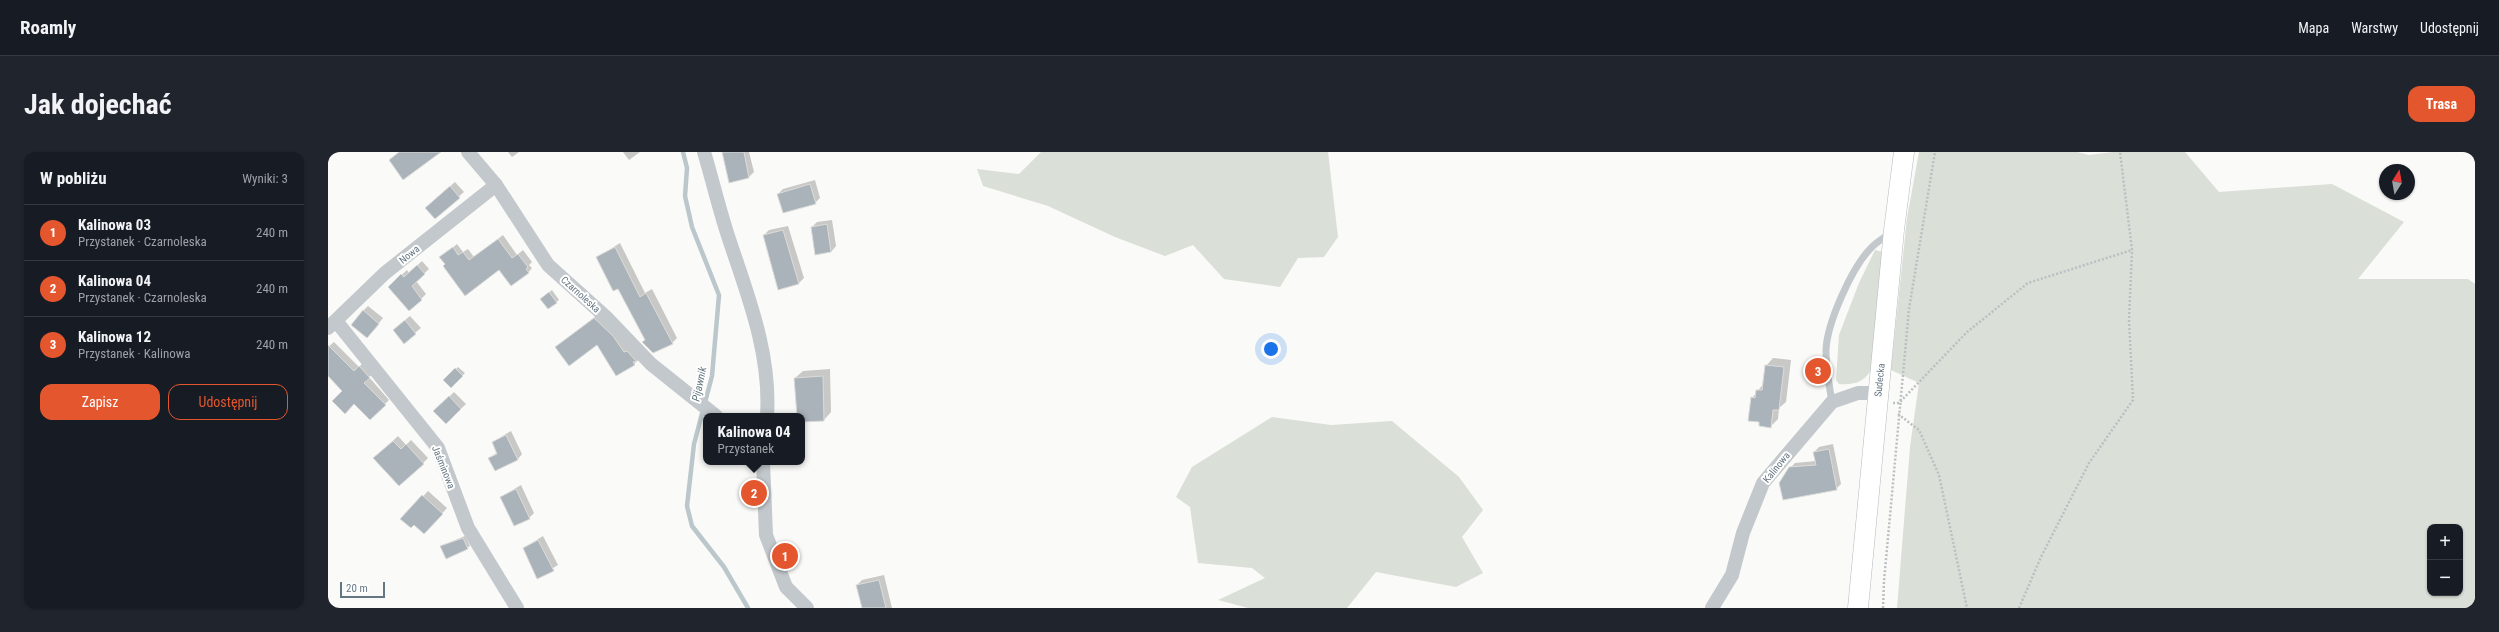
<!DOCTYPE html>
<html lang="pl">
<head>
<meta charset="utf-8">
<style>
  body { margin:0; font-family:"Roboto Condensed",sans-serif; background:#20242c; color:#f1f3f6 }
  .controls { position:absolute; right:12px; bottom:12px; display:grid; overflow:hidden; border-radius:8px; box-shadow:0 1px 3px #0004 }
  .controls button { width:36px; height:36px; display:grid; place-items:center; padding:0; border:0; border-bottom:1px solid #363941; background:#171b24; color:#f1f3f6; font:20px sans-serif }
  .compass { position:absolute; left:2051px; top:12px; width:36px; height:36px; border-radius:50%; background:#171b24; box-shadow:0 1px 3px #0004; rotate:11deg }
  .scale { position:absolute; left:12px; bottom:10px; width:45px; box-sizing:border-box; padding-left:4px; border:2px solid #657683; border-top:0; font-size:11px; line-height:14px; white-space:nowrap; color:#657683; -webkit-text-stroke:3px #fff; paint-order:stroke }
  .you { position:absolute; left:943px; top:197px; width:14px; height:14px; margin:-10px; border:3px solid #fff; border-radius:50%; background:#1a73e8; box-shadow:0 0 0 6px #1a73e833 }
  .badge { display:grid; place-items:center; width:26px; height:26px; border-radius:50%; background:#e4572e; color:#fff; font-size:13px; font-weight:700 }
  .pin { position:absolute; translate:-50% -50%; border:2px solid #fff; box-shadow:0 1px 4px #0006 }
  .popup { position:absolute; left:375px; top:261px; width:102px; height:52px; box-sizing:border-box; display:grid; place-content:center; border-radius:8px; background:#171b24; filter:drop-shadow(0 1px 3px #0005); font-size:13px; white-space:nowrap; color:#9ea1a6 }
  .popup b { font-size:15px; color:#f1f3f6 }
  .popup::after { content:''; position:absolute; left:50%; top:100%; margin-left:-8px; border:8px solid transparent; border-top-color:#171b24 }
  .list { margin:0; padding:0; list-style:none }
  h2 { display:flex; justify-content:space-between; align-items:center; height:52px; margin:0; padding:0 16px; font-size:17px }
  h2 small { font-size:13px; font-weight:400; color:#9ea1a6 }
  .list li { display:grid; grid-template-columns:26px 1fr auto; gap:12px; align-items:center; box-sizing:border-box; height:56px; padding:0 16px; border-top:1px solid #363941 }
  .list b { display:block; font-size:15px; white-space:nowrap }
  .list p { margin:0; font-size:13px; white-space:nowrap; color:#9ea1a6 }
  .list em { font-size:13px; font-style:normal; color:#9ea1a6 }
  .actions { display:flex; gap:8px; padding:12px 16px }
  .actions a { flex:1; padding:9px 0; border:1px solid #e4572e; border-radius:12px; text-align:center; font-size:14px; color:#e4572e }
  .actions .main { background:#e4572e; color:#fff }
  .map { position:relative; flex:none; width:2147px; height:456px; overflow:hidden; border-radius:12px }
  header { display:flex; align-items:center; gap:24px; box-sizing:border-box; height:56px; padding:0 20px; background:#171b24; border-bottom:1px solid #363941 }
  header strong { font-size:19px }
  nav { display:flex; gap:22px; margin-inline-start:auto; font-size:14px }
  .intro { display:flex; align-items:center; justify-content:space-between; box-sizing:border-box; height:96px; padding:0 24px }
  h1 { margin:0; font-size:28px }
  .button { padding:10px 18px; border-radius:12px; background:#e4572e; color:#fff; font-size:14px; font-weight:700 }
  main { display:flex; gap:24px; padding:0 24px }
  aside { flex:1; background:#171b24; border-radius:12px; box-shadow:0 1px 3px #0004 }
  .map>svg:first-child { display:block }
  .green { fill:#dadfd7; fill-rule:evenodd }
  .shadow { fill:#0003 }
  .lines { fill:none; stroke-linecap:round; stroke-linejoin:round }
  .stream { stroke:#bbc7cb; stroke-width:4.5 }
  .building { fill:#aab3b9; stroke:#dcdcda }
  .secondary-casing { stroke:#b3babf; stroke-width:21 }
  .path { stroke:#bbbfc2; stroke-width:2.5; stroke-dasharray:2 2; stroke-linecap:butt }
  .service { stroke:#c3c8cc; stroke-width:7 }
  .minor { stroke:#c3c8cc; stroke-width:14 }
  .secondary { stroke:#fff; stroke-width:20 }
  .labels { text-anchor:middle; stroke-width:4; stroke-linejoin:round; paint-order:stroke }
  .street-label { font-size:10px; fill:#657683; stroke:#fff }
  .water-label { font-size:11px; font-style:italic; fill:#60757c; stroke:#fff }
</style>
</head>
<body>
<header>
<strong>Roamly</strong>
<nav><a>Mapa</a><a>Warstwy</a><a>Udostępnij</a></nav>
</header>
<div class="intro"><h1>Jak dojechać</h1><a class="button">Trasa</a></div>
<main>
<aside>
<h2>W pobliżu<small>Wyniki: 3</small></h2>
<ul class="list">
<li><span class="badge">1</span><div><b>Kalinowa 03</b><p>Przystanek · Czarnoleska</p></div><em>240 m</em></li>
<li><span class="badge">2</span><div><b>Kalinowa 04</b><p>Przystanek · Czarnoleska</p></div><em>240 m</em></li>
<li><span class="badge">3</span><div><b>Kalinowa 12</b><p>Przystanek · Kalinowa</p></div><em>240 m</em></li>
</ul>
<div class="actions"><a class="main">Zapisz</a><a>Udostępnij</a></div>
</aside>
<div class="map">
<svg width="2147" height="456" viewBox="0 0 2147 456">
  <rect width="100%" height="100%" fill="#fafaf8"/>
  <g class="green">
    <path d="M713,0h287l10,85 -14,20 -26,1 -18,29 -56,-8 -31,-34 -28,11 -50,-19 -67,-31 -65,-20 -6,-17 42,5z"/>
    <path d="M1591,0h158l12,3 24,-3h72l34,40 113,-8 72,38 -46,57h110l7,5v324h-578l13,-161 9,-64 -28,-13 16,-152zM2102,375h30v66h-30z"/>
    <path d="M1547,98l8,2 -10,114c-7,16 -18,19 -34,18l-3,-4 3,-45 20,-52z"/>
    <path d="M944,265l59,8 61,-4 67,56 24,33 -21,27 21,36 -27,14 -80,-15 -29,36h-99l-30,-8 47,-22 -13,-10 -54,-5 -8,-56 -14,-10 16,-30z"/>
  </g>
  <g class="shadow">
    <path d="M180,0h11l-7,5z"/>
    <path d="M295,0h17l-11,8z"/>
    <path d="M395,0h26l5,20 -5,5 -19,5z"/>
    <path d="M487,28l5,18 -5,5 -37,-9 5,-5z"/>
    <path d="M127,30l9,10 -29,26 -4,-15z"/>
    <path d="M504,68l4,26 -5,6 -19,-25 5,-5z"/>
    <path d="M460,74l16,52 -5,5 -20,6 -15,-54 5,-5z"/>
    <path d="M175,83l14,20 6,-5 9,12 -3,3 3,3 -4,5 -82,-9 -5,-7 16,-13 6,8 5,-3 6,8z"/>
    <path d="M292,91l25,50 7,-4 25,49 -5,5 -29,-1 3,-3 -27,-52 -21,-30z"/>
    <path d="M94,109l7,8 -13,12 10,13 -5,5 -32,-12 18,-17 2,3z"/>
    <path d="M224,138l7,10 -11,8 -5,-11z"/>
    <path d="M40,154l15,12 -11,14 -9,-21z"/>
    <path d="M273,160l40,45 -7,7 -37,-20 -40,3z"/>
    <path d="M82,164l11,12 -17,14 -5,-17z"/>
    <path d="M6,190l25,25 5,-5 10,11 -5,4 20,23 -19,19 -42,-45v-27z"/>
    <path d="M1445,206l18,2 -5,42 -7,6 -1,11 -7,7 -19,-28 12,-15 2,-17z"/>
    <path d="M130,215l7,6 -14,14 -6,-7z"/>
    <path d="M502,217l1,43 -7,8 -22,1v-5h-4l-3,-38 8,-7z"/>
    <path d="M126,240l12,12 -20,19 -11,-12z"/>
    <path d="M183,279l11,23 -4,5 -29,-1 9,-6 -5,-10z"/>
    <path d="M70,284l8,9 5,-5 17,18 -5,5 -43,-10z"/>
    <path d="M1505,292l8,40 -5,5 -46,-21 5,-5 21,-2 -2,-9 5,-5z"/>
    <path d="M193,333l13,28 -5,5 -28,-21z"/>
    <path d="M100,339l19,17 -18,20 -27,-9z"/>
    <path d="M137,384l5,10 -3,2 -26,-2z"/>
    <path d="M215,384l15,29 -21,13 -13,-30z"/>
    <path d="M556,423l8,33h-29l-6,-23 5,-5z"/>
  </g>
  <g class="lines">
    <path class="stream" d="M355,0l4,16 -2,28 7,31 27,68 -7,81 -18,68 -7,62 5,20 32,41 24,41"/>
  </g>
  <g class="building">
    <path d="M71,0h42l-38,28 -14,-20z"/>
    <path d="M394,0h22l5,26 -20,5z"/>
    <path d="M482,32l6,20 -33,9 -6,-19z"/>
    <path d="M122,34l10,12 -25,21 -10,-11z"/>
    <path d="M499,72l4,28 -16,3 -4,-28z"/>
    <path d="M455,78l16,54 -21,6 -15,-55z"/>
    <path d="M170,87l14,19 6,-4 10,13 -2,2 3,4 -18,13 -12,-16 -34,26 -22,-30 2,-2 -6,-7 14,-10 5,8 5,-3 6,8z"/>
    <path d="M287,95l25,50 6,-4 27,51 -20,9 -11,-11 3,-2 -27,-51 -5,2 -17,-34z"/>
    <path d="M89,113l8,9 -13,12 10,14 -13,11 -21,-24 13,-13 3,3z"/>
    <path d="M221,140l8,11 -9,6 -8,-10z"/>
    <path d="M35,158l16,14 -12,14 -16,-13z"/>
    <path d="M266,166l19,18 11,16 3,-1 9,10 -3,1 2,3 -19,11 -19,-31 -28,21 -14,-19z"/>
    <path d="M77,168l11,14 -12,10 -11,-14z"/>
    <path d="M0,193l26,26 5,-5 11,12 -6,5 22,22 -16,15 -16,-16 -9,10 -13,-13 10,-10 -14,-15z"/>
    <path d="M1437,213l19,2 -5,43h-6l-2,18 -12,-2v-4l-11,-1 3,-24 4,1 1,-8h6z"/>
    <path d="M127,216l8,8 -12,12 -8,-8z"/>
    <path d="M495,224l1,45 -22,1v-6h-5l-3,-38z"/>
    <path d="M121,244l12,13 -15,15 -13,-13z"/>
    <path d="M178,283l12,25 -23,11 -7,-13 9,-4 -5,-12z"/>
    <path d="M65,289l8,8 5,-5 18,20 -25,22 -26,-28z"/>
    <path d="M1501,297l8,41 -54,10 -4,-17 10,-16 27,-2 -3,-13z"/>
    <path d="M188,337l14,30 -16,7 -14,-29z"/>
    <path d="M94,343l21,19 -19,20 -10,-9 -3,3 -11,-9z"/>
    <path d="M135,386l5,11 -22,10 -6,-13z"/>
    <path d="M210,388l16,31 -17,8 -14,-31z"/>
    <path d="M551,428l7,28h-24l-6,-23z"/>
  </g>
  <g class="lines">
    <g class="secondary-casing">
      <path id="secondary" d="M1530,456l36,-378 10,-78"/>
    </g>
    <g class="path">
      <path d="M1565,251h6l68,-71 61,-49 104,-33"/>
      <path d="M1570,262l21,16 20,45 28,133"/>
      <path d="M1555,456l1,-27 25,-272 26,-157"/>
      <path d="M1691,456l22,-51 48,-94 44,-63 -4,-80 3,-70 -12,-98"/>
    </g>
    <path class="service" d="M1504,250c-3,-17 -6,-34 -6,-52 1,-27 26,-83 45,-102 5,-6 13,-10 19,-15"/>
    <g class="minor">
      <path d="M140,0l28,33 52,80 59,53 44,46 65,52"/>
      <path d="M376,0c9,30 16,61 26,90 19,57 41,113 37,174"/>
      <path d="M8,169l102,127 30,80 49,80"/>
      <path d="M0,176l57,-55 111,-88"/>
      <path d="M435,310l3,73 20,52 21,21"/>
      <path d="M1384,456l20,-33 11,-42 20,-50 69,-81 26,-9h19"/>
    </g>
    <use href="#secondary" class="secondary"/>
  </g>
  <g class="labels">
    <g class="street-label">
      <text transform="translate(81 102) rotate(-39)" y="4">Nowa</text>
      <text transform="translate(253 142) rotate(42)" y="4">Czarnoleska</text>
      <text transform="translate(1551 228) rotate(-84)" y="4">Sudecka</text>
      <text transform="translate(116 315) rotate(68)" y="4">Jaśminowa</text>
      <text transform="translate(1448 315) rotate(-51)" y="4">Kalinowa</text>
    </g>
    <g class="water-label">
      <text transform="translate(371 232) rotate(-78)" y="4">Pijawnik</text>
    </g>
  </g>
</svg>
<div class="controls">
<button>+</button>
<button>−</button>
</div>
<svg class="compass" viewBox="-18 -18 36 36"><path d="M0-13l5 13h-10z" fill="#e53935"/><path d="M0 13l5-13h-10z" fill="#9ea1a6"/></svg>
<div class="scale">20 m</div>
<div class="you"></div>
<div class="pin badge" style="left:457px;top:404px">1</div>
<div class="pin badge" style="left:426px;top:341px">2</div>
<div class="popup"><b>Kalinowa 04</b>Przystanek</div>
<div class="pin badge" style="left:1490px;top:219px">3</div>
</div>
</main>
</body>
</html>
